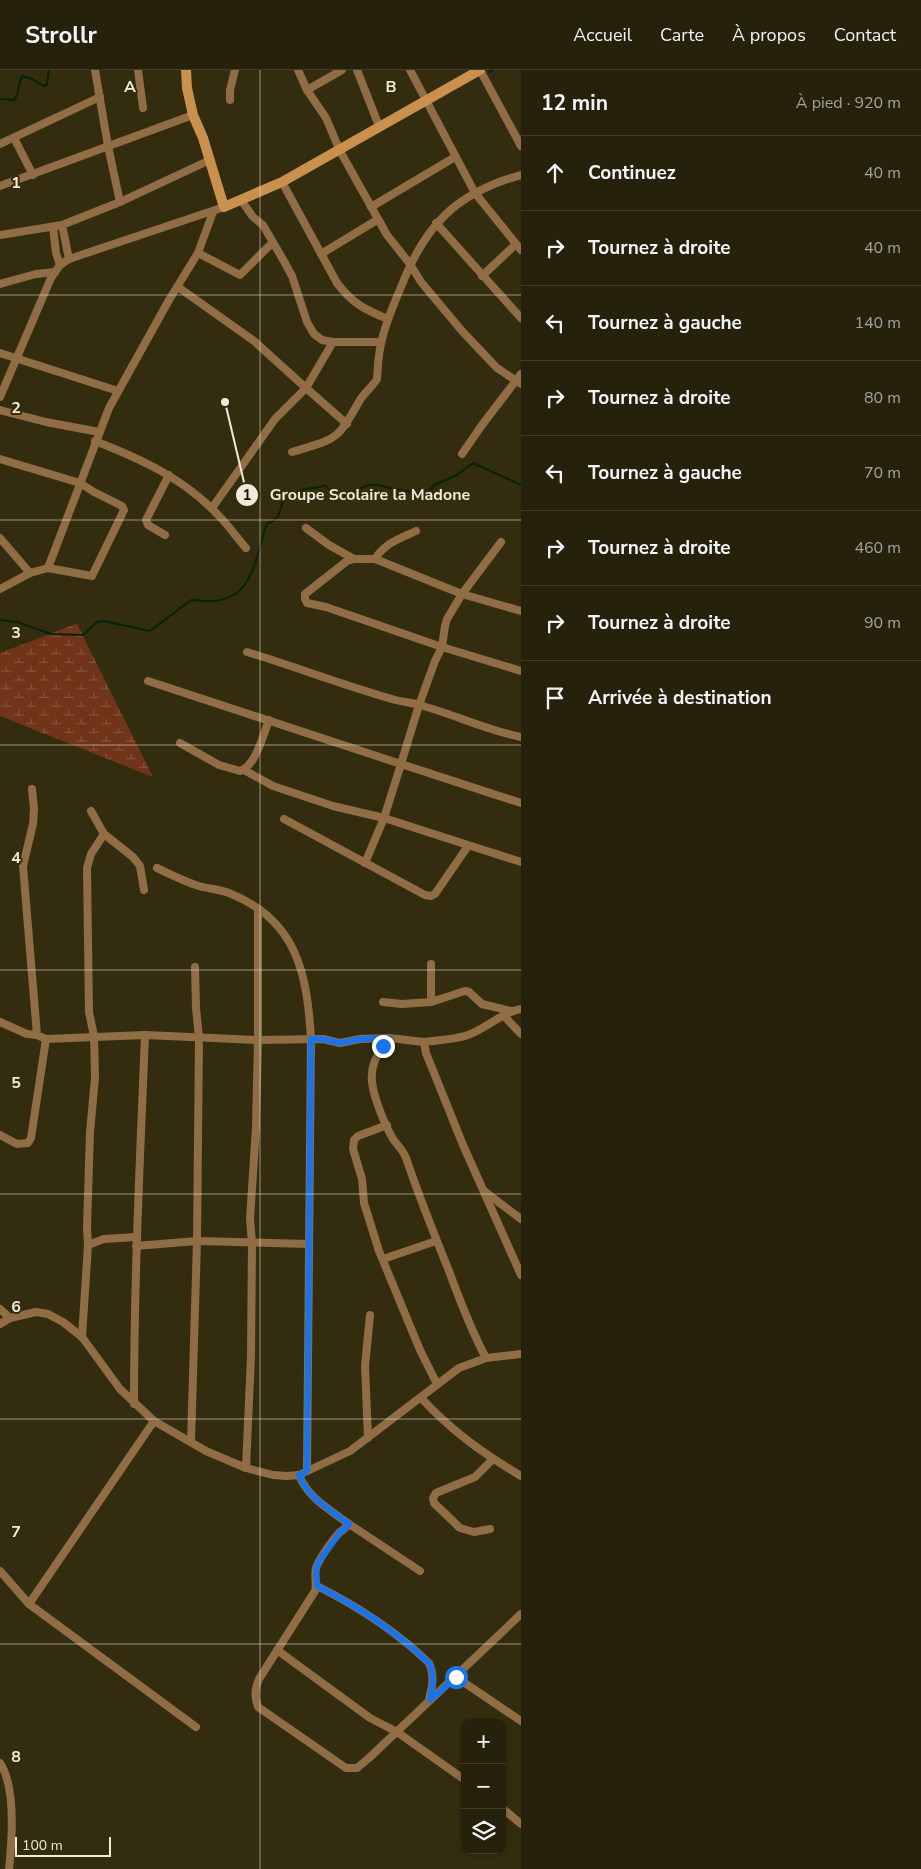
<!DOCTYPE html>
<html lang="fr">
<head>
<meta charset="utf-8">
<style>
  body { margin:0; font-family:"Nunito Sans",sans-serif; background:#322e19; color:#f1f3f6 }
  .controls { position:absolute; right:15px; bottom:15px; display:grid; overflow:hidden; border-radius:10px; box-shadow:0 1px 4px #0004 }
  .controls button { width:45px; height:45px; display:grid; place-items:center; padding:0; border:0; border-bottom:1px solid #423e2c; background:#26210b; color:#f1f3f6; font:25px sans-serif }
  .scale { position:absolute; left:15px; bottom:12px; width:96px; box-sizing:border-box; padding-left:5px; border:2px solid #efeada; border-top:0; font-size:14px; line-height:18px; white-space:nowrap; color:#efeada; -webkit-text-stroke:4px #332c0f; paint-order:stroke }
  .stop { position:absolute; width:15px; height:15px; margin:-11px; border:4px solid #1a73e8; border-radius:50%; background:#fff }
  .stop.end { background:#1a73e8; border-color:#fff; box-shadow:0 1px 5px #0008 }
  .list { margin:0; padding:0; list-style:none }
  h2 { display:flex; justify-content:space-between; align-items:center; height:65px; margin:0; padding:0 20px; font-size:21px }
  h2 small { font-size:16px; font-weight:400; color:#a4a39d }
  .list li { display:grid; grid-template-columns:32px 1fr auto; gap:15px; align-items:center; box-sizing:border-box; height:75px; padding:0 20px; border-top:1px solid #423e2c }
  .list b { display:block; font-size:19px; white-space:nowrap }
  .list em { font-size:16px; font-style:normal; color:#a4a39d }
  .icon { flex:none; width:28px; height:28px; fill:none; stroke:currentColor; stroke-width:2; stroke-linecap:round; stroke-linejoin:round }
  .map { position:relative; flex:none; width:521px; height:1799px; overflow:hidden }
  header { display:flex; align-items:center; gap:30px; box-sizing:border-box; height:70px; padding:0 25px; background:#26210b; border-bottom:1px solid #423e2c }
  header strong { font-size:24px }
  nav { display:flex; gap:28px; margin-inline-start:auto; font-size:18px }
  main { display:flex }
  aside { flex:1; background:#26210b }
  .map>svg:first-child { display:block }
  .wetland { fill:url(#wetland-marsh) }
  .lines { fill:none; stroke-linecap:round; stroke-linejoin:round }
  .stream { stroke:#052309; stroke-width:2 }
  .street { stroke:#906d45; stroke-width:8 }
  .secondary { stroke:#c9914d; stroke-width:10 }
  .route { stroke:#1a73e8; stroke-width:6 }
  .grid { fill:none; stroke:#efeada; stroke-width:1; stroke-opacity:0.55 }
  .grid-label { font-size:16px; text-anchor:middle; font-weight:bold; fill:#efeada; stroke:#332c0f; stroke-width:4; stroke-linejoin:round; paint-order:stroke }
  .leader { fill:none; stroke:#efeada; stroke-width:2 }
  .callout-dot { fill:#efeada; stroke:#332c0f; stroke-width:2 }
  .mark-label { font-size:15px; text-anchor:middle; font-weight:bold; fill:#111 }
  .callout-label { font-size:16px; text-anchor:middle; font-weight:bold; fill:#efeada; stroke:#332c0f; stroke-width:4; stroke-linejoin:round; paint-order:stroke }
</style>
</head>
<body>
<header>
<strong>Strollr</strong>
<nav><a>Accueil</a><a>Carte</a><a>À propos</a><a>Contact</a></nav>
</header>
<main>
<div class="map">
<svg width="521" height="1799" viewBox="0 0 521 1799">
  <defs>
    <pattern id="wetland-marsh" width="20" height="14" patternUnits="userSpaceOnUse" patternTransform="scale(1.25)"><rect width="20" height="14" fill="#703519"/><path d="M1 5h8M5 5V1M11 12h8M15 12V8" fill="none" stroke="#85523a"/></pattern>
  </defs>
  <rect width="100%" height="100%" fill="#332c0f"/>
  <path class="wetland" d="M76,554h1l76,153 -153,-61v-63z"/>
  <g class="lines">
    <g class="stream">
      <path d="M489,2l4,-2"/>
      <path d="M0,29l14,1c6,-7 3,-17 9,-24l9,3 12,7 3,-1 2,-15"/>
      <path d="M0,550l17,2 34,12 32,1 14,-13 7,-1 46,10 41,-31c7,0 15,2 23,1 42,-4 41,-47 53,-77 19,-8 9,-15 18,-24 5,-4 15,-10 21,-11 7,-2 12,0 19,-4 18,23 32,-3 53,0 4,0 7,2 11,3 12,2 23,4 34,7l13,-11 21,-9 16,-12 48,22"/>
    </g>
    <g class="street">
      <path d="M95,0l13,76 12,56 90,-42"/>
      <path d="M138,0l5,38"/>
      <path d="M298,0l9,20 19,28 14,33 47,84 23,29 11,18 41,49 35,37 24,16"/>
      <path d="M357,0l22,56"/>
      <path d="M410,0l65,123 46,57"/>
      <path d="M480,0l41,76"/>
      <path d="M307,20l35,-20"/>
      <path d="M230,30v-10l5,-20"/>
      <path d="M14,68l19,37"/>
      <path d="M0,74l100,-47"/>
      <path d="M282,112l55,101c15,20 28,27 51,36"/>
      <path d="M0,116l193,-71"/>
      <path d="M241,130l12,17 10,8 22,38 7,13 15,46 7,12 8,6 11,2h48"/>
      <path d="M371,137l84,-50"/>
      <path d="M436,153l85,95"/>
      <path d="M62,155l7,34"/>
      <path d="M53,157l3,26 4,12"/>
      <path d="M0,165l62,-10 58,-23"/>
      <path d="M198,183l42,22 32,-32"/>
      <path d="M321,184l56,-34"/>
      <path d="M482,206l34,-32"/>
      <path d="M0,214l36,-10 19,-2"/>
      <path d="M178,217l76,54 52,47 27,-46"/>
      <path d="M0,283l118,38"/>
      <path d="M0,327l51,-119 9,-13 9,-6 155,-52"/>
      <path d="M0,340l46,12 53,10"/>
      <path d="M95,371c46,18 90,38 124,75 10,10 18,22 27,32"/>
      <path d="M292,382c46,-14 44,-10 68,-52 5,-8 12,-13 17,-21 1,-12 1,-23 4,-35 4,-20 12,-38 20,-57 24,-62 55,-94 120,-112"/>
      <path d="M462,384l20,-29 39,-51"/>
      <path d="M0,389l80,24 14,9 28,14 2,4 -32,66 -44,-8 -18,5 -30,16"/>
      <path d="M212,438l63,-89 31,-31 41,36"/>
      <path d="M306,458l23,17 25,14"/>
      <path d="M165,465l-17,-10 -2,-5 23,-45"/>
      <path d="M0,468l30,35"/>
      <path d="M375,489c10,-16 24,-20 41,-28"/>
      <path d="M48,498l61,-160 60,-108 29,-47 15,-41"/>
      <path d="M521,541l-59,-17 -87,-35h-21l-7,2 -42,33v5l2,4 19,4 116,40 79,24"/>
      <path d="M247,582c49,15 96,33 145,47 9,3 18,3 27,6 35,9 66,25 102,32"/>
      <path d="M148,611l253,83 18,-59 16,-44 7,-14 3,-21 2,-7 15,-25 39,-52"/>
      <path d="M180,673l39,22 21,6c16,-5 23,-36 29,-51"/>
      <path d="M244,700l29,16 60,20 51,12 17,-54 120,39"/>
      <path d="M32,719l2,20 -1,15 -10,42 14,169 9,4 99,-4 113,5 65,-1 17,4 20,-4 29,-1"/>
      <path d="M284,749l141,76 6,1 4,-2 33,-48"/>
      <path d="M104,764l29,23 7,9 4,24"/>
      <path d="M365,793l19,-45 137,44"/>
      <path d="M157,798c13,6 28,14 42,18 10,3 20,3 30,7 68,27 78,80 82,146l-4,432"/>
      <path d="M431,894v38"/>
      <path d="M383,932l19,2 29,-2 34,-11 4,1 13,12 29,7"/>
      <path d="M521,939c-19,3 -35,20 -53,26 -14,5 -30,5 -44,7l2,11 37,92 58,130"/>
      <path d="M504,946l17,18"/>
      <path d="M0,952l27,12 10,1"/>
      <path d="M424,972l-35,-4c-10,16 -19,24 -17,44 2,17 13,43 21,57 5,7 10,11 13,19 13,38 28,76 43,113 11,30 22,59 37,87"/>
      <path d="M387,1055l-29,11 -4,4 -1,9 9,30 2,24 15,48 41,99 17,34"/>
      <path d="M0,1065l17,9 11,-1 3,-5 15,-99"/>
      <path d="M484,1121l37,28"/>
      <path d="M88,1175l16,-6 32,-2"/>
      <path d="M136,1176l61,-5 112,3"/>
      <path d="M383,1189l53,-18"/>
      <path d="M0,1239l10,9"/>
      <path d="M0,1254l10,-6 26,-6 12,2 15,8 19,15 38,52 34,32 52,30 40,17 27,7 14,1 12,-1 51,-24 109,-83 27,-10 35,-4"/>
      <path d="M82,1267l6,-92 -1,-18 3,-95 5,-54 -1,-42 -5,-24 -2,-144 4,-14 13,-20 -13,-23"/>
      <path d="M421,1328c32,34 60,54 100,78"/>
      <path d="M134,1334c0,-123 6,-246 11,-369"/>
      <path d="M368,1368l-3,-72 5,-51"/>
      <path d="M191,1372l6,-201 2,-204 -3,-29 -1,-41"/>
      <path d="M246,1398l5,-112 1,-113 -2,-24 6,-92 2,-87v-131"/>
      <path d="M299,1405c9,23 30,34 50,49 -3,4 -5,5 -9,8 -7,7 -21,27 -24,36 -2,8 1,16 -1,23l-56,88c-4,10 -5,17 -1,28l88,61h11l12,-10 152,-144"/>
      <path d="M349,1454l71,47"/>
      <path d="M490,1459l-16,3 -14,-4 -26,-25 -1,-5 3,-5 39,-16 18,-18"/>
      <path d="M0,1501l29,33 167,123"/>
      <path d="M317,1516c40,20 80,46 112,77 6,13 3,24 0,37"/>
      <path d="M29,1534l125,-183"/>
      <path d="M277,1580l93,68 27,14 68,48"/>
      <path d="M456,1607l65,44"/>
      <path d="M0,1693c16,24 12,78 9,106"/>
      <path d="M502,1738l19,16"/>
    </g>
    <path class="secondary" d="M186,0l1,18 6,27 10,23 21,69 58,-25 198,-112"/>
  </g>
  <g class="lines">
    <path class="route" d="M383,976l6,-8 -29,1 -20,4 -17,-4h-12l-4,432 -8,4c9,23 30,34 50,49l-3,4 -5,3 -21,29 -4,8 1,18c40,20 80,46 113,78 5,12 2,23 0,36l26,-23"/>
  </g>
  <path class="grid" d="M260,0v1799M0,225h521M0,450h521M0,675h521M0,900h521M0,1124h521M0,1349h521M0,1574h521"/>
  <g class="grid-label">
    <text x="130" y="22">A</text>
    <text x="391" y="22">B</text>
    <text x="16" y="118">1</text>
    <text x="16" y="343">2</text>
    <text x="16" y="568">3</text>
    <text x="16" y="793">4</text>
    <text x="16" y="1018">5</text>
    <text x="16" y="1242">6</text>
    <text x="16" y="1467">7</text>
    <text x="16" y="1692">8</text>
  </g>
  <path class="leader" d="M225 332L247 425"/>
  <g class="callout-dot">
    <circle cx="225" cy="332" r="5"/>
    <circle cx="247" cy="425" r="12"/>
  </g>
  <g class="mark-label">
    <text x="247" y="430">1</text>
  </g>
  <g class="callout-label">
    <text x="370" y="430">Groupe Scolaire la Madone</text>
  </g>
</svg>
<div class="controls">
<button>+</button>
<button>−</button>
<button><svg class="icon" aria-label="layers" viewBox="0 0 24 24"><path d="M12 4l9 5-9 5-9-5zM3 14l9 5 9-5"/></svg></button>
</div>
<div class="scale">100 m</div>
<div class="stop" style="left:456px;top:1607px"></div>
<div class="stop end" style="left:383px;top:976px"></div>
</div>
<aside>
<h2>12 min<small>À pied · 920 m</small></h2>
<ul class="list">
<li><svg class="icon" aria-label="ahead" viewBox="0 0 24 24"><path d="M12 20V5M6 11l6-6 6 6"/></svg><div><b>Continuez</b></div><em>40 m</em></li>
<li><svg class="icon" aria-label="right" viewBox="0 0 24 24"><path d="M7 20v-9h11M14 6l5 5-5 5"/></svg><div><b>Tournez à droite</b></div><em>40 m</em></li>
<li><svg class="icon" aria-label="left" viewBox="0 0 24 24"><path d="M17 20v-9H6M10 6l-5 5 5 5"/></svg><div><b>Tournez à gauche</b></div><em>140 m</em></li>
<li><svg class="icon" aria-label="right" viewBox="0 0 24 24"><path d="M7 20v-9h11M14 6l5 5-5 5"/></svg><div><b>Tournez à droite</b></div><em>80 m</em></li>
<li><svg class="icon" aria-label="left" viewBox="0 0 24 24"><path d="M17 20v-9H6M10 6l-5 5 5 5"/></svg><div><b>Tournez à gauche</b></div><em>70 m</em></li>
<li><svg class="icon" aria-label="right" viewBox="0 0 24 24"><path d="M7 20v-9h11M14 6l5 5-5 5"/></svg><div><b>Tournez à droite</b></div><em>460 m</em></li>
<li><svg class="icon" aria-label="right" viewBox="0 0 24 24"><path d="M7 20v-9h11M14 6l5 5-5 5"/></svg><div><b>Tournez à droite</b></div><em>90 m</em></li>
<li><svg class="icon" aria-label="arrive" viewBox="0 0 24 24"><path d="M6 21V4h12l-3 4 3 4H6"/></svg><div><b>Arrivée à destination</b></div></li>
</ul>
</aside>
</main>
</body>
</html>
